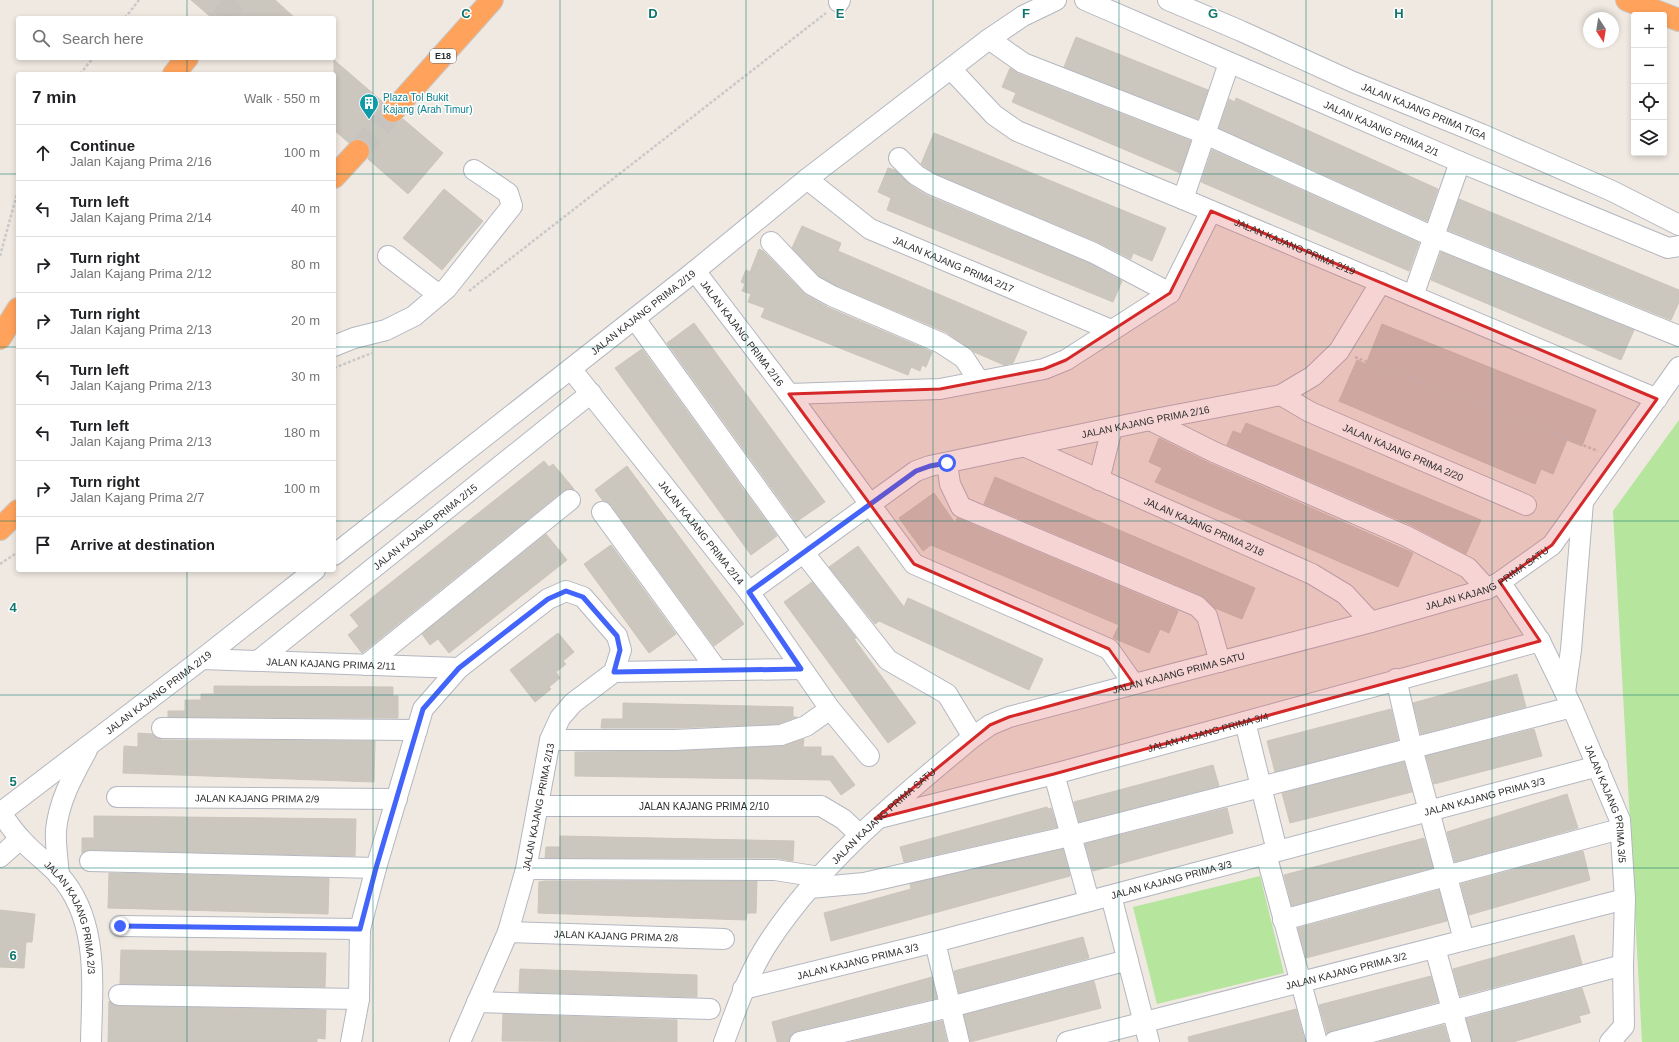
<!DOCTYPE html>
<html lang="en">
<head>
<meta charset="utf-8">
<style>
  body { margin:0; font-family:Helvetica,sans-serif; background:#f6f6f6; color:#202124 }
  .controls { position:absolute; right:12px; top:12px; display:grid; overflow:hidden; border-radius:4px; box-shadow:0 2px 6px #0003 }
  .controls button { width:36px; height:36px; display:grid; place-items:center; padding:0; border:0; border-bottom:1px solid #e0e0e0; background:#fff; color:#202124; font:20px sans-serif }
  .compass { position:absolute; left:1583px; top:12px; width:36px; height:36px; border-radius:50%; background:#fff; box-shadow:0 2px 6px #0003; rotate:168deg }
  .stop { position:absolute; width:12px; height:12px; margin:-9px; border:3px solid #4264fb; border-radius:50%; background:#fff }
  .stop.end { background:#4264fb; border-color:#fff; box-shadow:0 1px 4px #0008 }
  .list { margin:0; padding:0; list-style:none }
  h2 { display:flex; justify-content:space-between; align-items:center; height:52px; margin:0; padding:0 16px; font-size:17px }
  h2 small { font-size:13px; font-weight:400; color:#757577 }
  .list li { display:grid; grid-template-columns:26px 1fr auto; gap:12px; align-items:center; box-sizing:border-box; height:56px; padding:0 16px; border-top:1px solid #e0e0e0 }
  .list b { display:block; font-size:15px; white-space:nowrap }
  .list p { margin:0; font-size:13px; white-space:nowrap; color:#757577 }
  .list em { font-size:13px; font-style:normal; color:#757577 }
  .icon { flex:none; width:22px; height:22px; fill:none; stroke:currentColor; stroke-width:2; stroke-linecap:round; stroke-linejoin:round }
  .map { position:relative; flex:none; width:1679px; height:1042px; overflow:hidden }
  .search { position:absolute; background:#fff; box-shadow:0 2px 6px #0003; left:16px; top:16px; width:320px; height:44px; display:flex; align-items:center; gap:10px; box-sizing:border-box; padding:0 14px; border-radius:4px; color:#757577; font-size:15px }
  .panel { position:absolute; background:#fff; box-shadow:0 2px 6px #0003; left:16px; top:72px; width:320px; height:500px; border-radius:4px }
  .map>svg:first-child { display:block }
  .green { fill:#b6e59e }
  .building { fill:#cbc7bf; stroke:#cbc5ba }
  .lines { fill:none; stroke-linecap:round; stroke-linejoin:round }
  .highway-tunnel { stroke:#c8c4bd; stroke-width:22; stroke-dasharray:22 11; stroke-linecap:butt }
  .minor-casing { stroke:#b4b7c1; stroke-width:22 }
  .highway-casing { stroke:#c9c9c9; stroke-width:24 }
  .path { stroke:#c9c9c9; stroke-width:2.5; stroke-dasharray:3 2; stroke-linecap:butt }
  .minor { stroke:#fff; stroke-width:20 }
  .highway { stroke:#ffa35c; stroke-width:22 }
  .route { stroke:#4264fb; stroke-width:5 }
  .marked { fill:#d62828; fill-opacity:0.2; stroke:#d62828; stroke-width:3; stroke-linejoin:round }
  .grid { fill:none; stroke:#0f766e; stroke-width:1; stroke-opacity:0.55 }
  .labels { text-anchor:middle; stroke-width:3; stroke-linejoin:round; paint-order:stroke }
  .shield { fill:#fff; stroke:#6d6d6d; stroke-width:1 }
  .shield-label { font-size:9px; font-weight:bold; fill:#2e2e2e }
  .culture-label { font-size:10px; fill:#0d838f; stroke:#fff; text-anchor:start }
  .street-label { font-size:10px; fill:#2e2e2e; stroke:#fff }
  .grid-label { font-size:13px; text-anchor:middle; font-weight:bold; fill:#0f766e; stroke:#fff; stroke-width:3; stroke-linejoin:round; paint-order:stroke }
</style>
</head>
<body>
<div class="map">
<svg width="1679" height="1042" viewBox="0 0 1679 1042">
  <rect width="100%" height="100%" fill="#efe9e1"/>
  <g class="green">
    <path d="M1679,420v622h-37l-29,-531z"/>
    <path d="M1260,876l24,97 -127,31 -24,-97z"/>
  </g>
  <g class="building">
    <path d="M191,0h84l20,18h-83z"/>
    <path d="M1076,37l132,53 -10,29 -134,-52z"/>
    <path d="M334,60l50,43 -3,5v7l4,6 6,2h6l6,-4 40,34 -35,41 -40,-35 2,-6v-5l-4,-6 -5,-3h-6l-6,4 -15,-13z"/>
    <path d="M1010,68l9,6 172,67 -11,32 -168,-71 4,-9 -14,-6z"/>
    <path d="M1236,98l202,91 -11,32 -208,-93 10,-29 6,3z"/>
    <path d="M934,133l232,95 -14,33 -19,-8 -2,6 -33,-17 -162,-68 -15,-10z"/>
    <path d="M1212,150l207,93 -10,28 -208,-89z"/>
    <path d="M888,168l7,2 15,15 16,10 163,68 33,18 -9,21 -226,-92 4,-12 -13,-6z"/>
    <path d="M444,189l39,32 -41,49 -39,-32z"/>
    <path d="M1459,199l220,91v12l-8,18 -223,-90z"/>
    <path d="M802,226l39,17 -3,8 189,81 -14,31 -9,2 -30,-13 -28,-20 -109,-46 -18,-10 -27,-28z"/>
    <path d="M759,249l4,2 43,44 21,12 105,45 -6,15 -4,-2 -2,6 -9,-4 -3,8 -147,-58 4,-9 -17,-6 3,-8 -9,-3 3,-7 -4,-2 5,-12 4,2z"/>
    <path d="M1441,252l193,78 -13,30 -190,-80z"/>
    <path d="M694,323l131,179 -29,20 -129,-179z"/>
    <path d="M1382,324l214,86 -14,36 -15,-6 -14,34 -12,-5 -6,15 -196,-83 18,-41 9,4z"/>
    <path d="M642,349l135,187 -26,19 -136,-187z"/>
    <path d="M1246,423l235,97 -15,34 -55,-29 -184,-80 6,-14 8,3z"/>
    <path d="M1159,438l50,25 204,90 -15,34 -243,-105 7,-14 -13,-6z"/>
    <path d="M544,461l5,6 4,-3 21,25h-6l-5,2 -201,162 -14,-18 11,-9 -9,-11z"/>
    <path d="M627,466l117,158 -30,22 -103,-141 -8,-4 -8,-11z"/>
    <path d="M995,477l260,111 -13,31 -27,-11 -14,-13 -217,-91z"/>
    <path d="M934,493l21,30 2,-5 221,93 -9,22 -9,-4 -11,24 -36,-15 6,-13 -188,-80 -8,6 -24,-33z"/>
    <path d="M546,534l21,26 -118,93 -11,-14 -8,6 -8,-11z"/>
    <path d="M611,545l65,89 -27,19 -65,-89z"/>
    <path d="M858,546l46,61 4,-9 135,61 -14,31 -150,-69 -4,3 -46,-57z"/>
    <path d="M812,582l44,56 -2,1 62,84 -28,20 -104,-141z"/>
    <path d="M558,633l16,19 -11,9 3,3 -10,8 4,6 -11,9 2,2 -16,13 -25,-32z"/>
    <path d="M1517,674l9,33 -105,27 -8,-31z"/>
    <path d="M214,686l179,1v9h5v22l-230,-1v-6h17v-11h16v-6h13z"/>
    <path d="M623,703l170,4v10h4l-18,7 -104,4h-74l1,-9h21z"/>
    <path d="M1391,709l7,31 -123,32 -8,-31z"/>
    <path d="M1534,729l8,27 -108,28 -8,-28z"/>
    <path d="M138,733l14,1 5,4 5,2 213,1 -1,41 -251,-9 1,-27 14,1z"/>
    <path d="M804,739l-1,8h18v9h12l22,29 -14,10 -11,-15 -255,-4v-24l101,-1 106,-5z"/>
    <path d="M1404,762l8,30 -122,31 -8,-30z"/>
    <path d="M1213,765l6,21 -140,36 -5,-20z"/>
    <path d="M1567,794l11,34 -123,34 -8,-30z"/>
    <path d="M1047,807l1,2 3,-1 6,19 -153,35 -4,-15z"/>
    <path d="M1227,808l6,25 -140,38 -8,-27z"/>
    <path d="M94,816l262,3 -1,37 -265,-6 -8,3v-15h12z"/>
    <path d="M560,836l234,5 -1,20 -18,-3h-230l1,-11h14z"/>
    <path d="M1424,838l9,30 -141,38 -8,-31z"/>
    <path d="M1063,849l7,27 -239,65 -7,-28 87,-24 -1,-5z"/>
    <path d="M1583,851l7,29 -121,35 -8,-31z"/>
    <path d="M109,873l220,5 -1,36 -220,-6z"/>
    <path d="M545,881h212l-1,32h-9l-1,7 -208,-7 1,-31z"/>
    <path d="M1439,890l8,31 -141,37 -8,-30z"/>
    <path d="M0,910l35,4 -3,28h-6l-2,26 -24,-1z"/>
    <path d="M1574,935l8,29 -122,32 -7,-27z"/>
    <path d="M1083,937l6,21 -130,35 -5,-22z"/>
    <path d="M121,950l205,3 -1,34 -205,-3z"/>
    <path d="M520,969l177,6v22l-178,-5z"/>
    <path d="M1431,976l7,26 -111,31 -8,-28z"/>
    <path d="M932,977l5,21 -140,33 -5,3 -3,8h-12l-5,-20z"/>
    <path d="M1094,981l7,27 -131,34 -6,-27z"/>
    <path d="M1582,988l8,25 -11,3 2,6 -68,20h-41l-6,-23z"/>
    <path d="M109,1001l10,5 207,4 -1,29 -8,-1v4h-209z"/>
    <path d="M1296,1009l9,33h-116l-1,-5z"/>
    <path d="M503,1014l174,6v22l-175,-1z"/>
    <path d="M942,1021l5,21h-96z"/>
    <path d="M1444,1025l5,17h-70z"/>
  </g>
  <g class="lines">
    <g class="highway-tunnel">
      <path d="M221,18l16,-18"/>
      <path d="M358,151l35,-40"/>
    </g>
    <g class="minor-casing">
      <g id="minor">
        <path id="s1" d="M1085,0l375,162 208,86 11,-2"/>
        <path id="s2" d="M1168,0l73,31 112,51 128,52 131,57 67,34"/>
        <path d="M839,2l1,-2"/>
        <path d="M989,39l34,24 182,71 229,103 245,99"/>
        <path id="s3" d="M951,69l43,46 23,16 166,68 474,200"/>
        <path d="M899,158l17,17 15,9 163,69 76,40"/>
        <path id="s4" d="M807,179l63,50 241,101"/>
        <path d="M1183,199l46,-136"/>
        <path d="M771,242l41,43 20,11 109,47 23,15 15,23"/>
        <path d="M388,256l51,39"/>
        <path id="s5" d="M695,271l94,123 125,170 195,85 24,34"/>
        <path d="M1413,296l47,-134"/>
        <path d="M635,319l168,233 85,108 59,34 26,43"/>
        <path d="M334,346l20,-8 32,-8 28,-14 33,-28 65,-82 -4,-13 -34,-23"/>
        <path id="s6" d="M571,369l178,223 81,117 39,47"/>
        <path d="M789,394l151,-5 104,-20 22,-9 104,-67 41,-82"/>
        <path id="s7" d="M1281,395l29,17 216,93"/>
        <path d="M1150,420l64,32 192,84 62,32 19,21"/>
        <path id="s8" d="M1026,447l286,127 33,20 26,28"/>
        <path d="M947,463l3,21 11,23 236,99 10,10 13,46"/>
        <path d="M1099,480l13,-52"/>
        <path d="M602,512l115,158"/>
        <path id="s9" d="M334,555l361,-284 112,-92 182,-140 34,-23 33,-16"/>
        <path id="s10" d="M1500,582l40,59 32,66 48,113 5,79 -2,66 1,61 -14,16"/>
        <path id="s11" d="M749,592l167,-121 14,-5 220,-46 131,-25 32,-19 26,-25 42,-69"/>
        <path id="s12" d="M202,659l257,9"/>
        <path id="s13" d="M259,660l332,-267"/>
        <path d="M366,665l204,-165"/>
        <path d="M614,672l187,-3"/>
        <path d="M1396,679l16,69 52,192"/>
        <path d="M1565,692l6,-42 12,-148"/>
        <path d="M1245,722l32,129"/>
        <path d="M162,728l255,2"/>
        <path d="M550,740h125l106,-5 25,-9 24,-17"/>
        <path d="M1054,774l35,127"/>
        <path id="s14" d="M117,797l280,2"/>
        <path id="s15" d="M539,806h282l22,13 16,15"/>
        <path id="s16" d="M0,812c7,9 13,19 21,27 11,13 26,23 38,36 41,45 33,111 32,167"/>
        <path id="s17" d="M0,813l202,-154 113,-89"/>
        <path id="s18" d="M879,818l175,-44 486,-133"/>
        <path d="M1266,854l51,188"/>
        <path d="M0,857l20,-18"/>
        <path d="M90,861l286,7"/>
        <path d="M526,869l249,1 45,7"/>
        <path d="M59,876c-1,-15 -4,-32 -3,-46 3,-30 17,-54 31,-80"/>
        <path d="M810,888l54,-5 206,-47 502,-129"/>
        <path d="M1111,896l38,146"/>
        <path d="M1283,920l337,-91"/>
        <path d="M120,926l240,3"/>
        <path id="s19" d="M508,932l216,7"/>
        <path d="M935,942l24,100"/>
        <path d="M1435,948l26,94"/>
        <path id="s20" d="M743,989l192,-47 663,-176"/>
        <path d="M119,995l240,4"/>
        <path d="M477,1002l233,7"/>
        <path d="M351,1042l8,-43 1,-70 16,-61 47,-159 36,-41 89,-69 18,-8 17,6 34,39 4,14 -7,22 -41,31 -13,15 -10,22 -24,129 -18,63 -48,110"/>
        <path id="s21" d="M724,1042c13,-35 25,-71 46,-102 54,-81 129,-141 203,-203l17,-12 19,-8 362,-95 116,-33 13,-7 52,-37 127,-178"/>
        <path d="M800,1042l150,-35 178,-47"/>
        <path id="s22" d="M1067,1042l558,-143"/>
        <path d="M1334,1042l289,-77"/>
      </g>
    </g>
    <g class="highway-casing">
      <g id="highway">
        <path d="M1627,0l52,20"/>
        <path d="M174,74l13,-16"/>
        <path d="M393,111l99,-111"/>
        <path d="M334,177l24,-26"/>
        <path d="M0,338l18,-29"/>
        <path d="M0,529l18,-18"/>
      </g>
    </g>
    <g class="path">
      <path d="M125,18l14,-18"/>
      <path d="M80,74l13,-16"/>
      <path d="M0,256l18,-66"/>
      <path d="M469,291l357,-278"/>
      <path d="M1355,357l243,94"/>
      <path d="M334,368l38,-15"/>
      <path d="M0,564l18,-12"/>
    </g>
    <use href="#minor" class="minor"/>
    <use href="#highway" class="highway"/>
  </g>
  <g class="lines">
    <path class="route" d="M120,926l240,3 16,-61 47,-159 36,-41 89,-69 18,-8 17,6 34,39 3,14 -6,22 187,-3 -52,-77 167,-121 14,-5 17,-3"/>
  </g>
  <path class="marked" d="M1211,211l446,188 -105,146 -52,37 40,59 -486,133 -179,45 115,-94 19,-8 124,-34 -24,-34 -195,-85 -125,-170 151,-5 104,-20 22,-9 104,-67z"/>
  <path class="grid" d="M187,0v18M373,0v1042M560,0v1042M746,0v1042M933,0v1042M1119,0v1042M1306,0v1042M1492,0v1042M187,58v16M0,174h18M334,174h1345M0,347h18M334,347h1345M0,521h18M334,521h1345M187,570v472M0,695h1679M0,868h1679"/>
  <defs>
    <g id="building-pin" transform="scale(1)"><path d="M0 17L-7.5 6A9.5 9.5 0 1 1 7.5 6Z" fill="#0f9aa8" stroke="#fff"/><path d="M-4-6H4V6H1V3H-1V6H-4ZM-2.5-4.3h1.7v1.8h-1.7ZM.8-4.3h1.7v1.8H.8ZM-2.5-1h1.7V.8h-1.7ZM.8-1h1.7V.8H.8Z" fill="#fff"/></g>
  </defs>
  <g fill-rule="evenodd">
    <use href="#building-pin" x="369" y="103"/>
  </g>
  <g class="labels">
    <rect class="shield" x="430" y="49" width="26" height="14" rx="3"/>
    <g class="shield-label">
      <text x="443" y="59">E18</text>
    </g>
    <g class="culture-label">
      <text x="383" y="101">Plaza Tol Bukit<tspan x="383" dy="12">Kajang (Arah Timur)</tspan></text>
    </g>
    <g class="street-label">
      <text dy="4" stroke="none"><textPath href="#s2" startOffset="279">JALAN KAJANG PRIMA TIGA</textPath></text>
      <text dy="4" stroke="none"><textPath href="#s1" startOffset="323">JALAN KAJANG PRIMA 2/1</textPath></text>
      <text dy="4" stroke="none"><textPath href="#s3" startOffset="392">JALAN KAJANG PRIMA 2/19</textPath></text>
      <text dy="4" stroke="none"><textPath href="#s4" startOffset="171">JALAN KAJANG PRIMA 2/17</textPath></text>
      <text dy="4" stroke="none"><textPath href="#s9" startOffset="393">JALAN KAJANG PRIMA 2/19</textPath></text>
      <text dy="4" stroke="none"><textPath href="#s5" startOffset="78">JALAN KAJANG PRIMA 2/16</textPath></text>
      <text dy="4" stroke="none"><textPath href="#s11" startOffset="441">JALAN KAJANG PRIMA 2/16</textPath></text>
      <text dy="4" stroke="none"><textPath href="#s7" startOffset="135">JALAN KAJANG PRIMA 2/20</textPath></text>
      <text dy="4" stroke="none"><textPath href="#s8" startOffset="195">JALAN KAJANG PRIMA 2/18</textPath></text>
      <text dy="4" stroke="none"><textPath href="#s13" startOffset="213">JALAN KAJANG PRIMA 2/15</textPath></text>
      <text dy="4" stroke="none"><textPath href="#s6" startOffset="209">JALAN KAJANG PRIMA 2/14</textPath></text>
      <text dy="4" stroke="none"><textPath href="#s21" startOffset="941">JALAN KAJANG PRIMA SATU</textPath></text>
      <text dy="4" stroke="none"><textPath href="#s12" startOffset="129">JALAN KAJANG PRIMA 2/11</textPath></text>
      <text dy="4" stroke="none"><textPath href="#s21" startOffset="617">JALAN KAJANG PRIMA SATU</textPath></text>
      <text dy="4" stroke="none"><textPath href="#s17" startOffset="199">JALAN KAJANG PRIMA 2/19</textPath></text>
      <text dy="4" stroke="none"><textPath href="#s18" startOffset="340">JALAN KAJANG PRIMA 3/4</textPath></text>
      <text dy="4" stroke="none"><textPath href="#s20" startOffset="766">JALAN KAJANG PRIMA 3/3</textPath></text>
      <text dy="4" stroke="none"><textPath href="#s14" startOffset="140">JALAN KAJANG PRIMA 2/9</textPath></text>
      <text dy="4" stroke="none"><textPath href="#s10" startOffset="248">JALAN KAJANG PRIMA 3/5</textPath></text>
      <text dy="4" stroke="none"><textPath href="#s15" startOffset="165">JALAN KAJANG PRIMA 2/10</textPath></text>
      <text transform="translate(538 807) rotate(-79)" y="4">JALAN KAJANG PRIMA 2/13</text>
      <text dy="4" stroke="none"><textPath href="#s21" startOffset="281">JALAN KAJANG PRIMA SATU</textPath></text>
      <text dy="4" stroke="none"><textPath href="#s20" startOffset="442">JALAN KAJANG PRIMA 3/3</textPath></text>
      <text dy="4" stroke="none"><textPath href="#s16" startOffset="131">JALAN KAJANG PRIMA 2/3</textPath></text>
      <text dy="4" stroke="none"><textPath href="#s19" startOffset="108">JALAN KAJANG PRIMA 2/8</textPath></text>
      <text dy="4" stroke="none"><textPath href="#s20" startOffset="118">JALAN KAJANG PRIMA 3/3</textPath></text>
      <text dy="4" stroke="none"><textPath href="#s22" startOffset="288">JALAN KAJANG PRIMA 3/2</textPath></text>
    </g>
  </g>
  <g class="grid-label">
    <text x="466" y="18">C</text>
    <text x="653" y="18">D</text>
    <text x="840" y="18">E</text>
    <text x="1026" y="18">F</text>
    <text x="1213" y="18">G</text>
    <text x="1399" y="18">H</text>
    <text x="13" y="612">4</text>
    <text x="13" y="786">5</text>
    <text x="13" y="960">6</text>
  </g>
</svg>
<div class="controls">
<button>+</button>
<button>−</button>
<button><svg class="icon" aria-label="locate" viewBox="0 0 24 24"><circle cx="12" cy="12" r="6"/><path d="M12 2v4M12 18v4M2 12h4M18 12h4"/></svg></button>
<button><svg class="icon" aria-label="layers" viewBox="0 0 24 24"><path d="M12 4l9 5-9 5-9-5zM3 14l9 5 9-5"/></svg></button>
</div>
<svg class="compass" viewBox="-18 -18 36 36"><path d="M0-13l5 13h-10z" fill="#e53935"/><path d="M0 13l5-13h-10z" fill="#757577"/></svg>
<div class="stop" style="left:947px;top:463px"></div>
<div class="stop end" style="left:120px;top:926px"></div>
<div class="search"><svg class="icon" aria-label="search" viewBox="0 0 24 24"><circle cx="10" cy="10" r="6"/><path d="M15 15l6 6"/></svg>Search here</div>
<section class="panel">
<h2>7 min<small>Walk · 550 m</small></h2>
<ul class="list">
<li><svg class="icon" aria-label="ahead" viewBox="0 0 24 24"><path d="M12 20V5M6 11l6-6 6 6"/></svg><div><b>Continue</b><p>Jalan Kajang Prima 2/16</p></div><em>100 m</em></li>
<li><svg class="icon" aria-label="left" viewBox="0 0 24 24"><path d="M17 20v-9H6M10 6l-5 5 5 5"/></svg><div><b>Turn left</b><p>Jalan Kajang Prima 2/14</p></div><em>40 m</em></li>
<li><svg class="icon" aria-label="right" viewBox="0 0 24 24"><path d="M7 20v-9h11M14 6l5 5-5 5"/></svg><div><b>Turn right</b><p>Jalan Kajang Prima 2/12</p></div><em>80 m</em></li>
<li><svg class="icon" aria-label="right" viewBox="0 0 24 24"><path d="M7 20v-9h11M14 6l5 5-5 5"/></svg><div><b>Turn right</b><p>Jalan Kajang Prima 2/13</p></div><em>20 m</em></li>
<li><svg class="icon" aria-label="left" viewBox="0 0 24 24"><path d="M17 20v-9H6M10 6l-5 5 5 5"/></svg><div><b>Turn left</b><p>Jalan Kajang Prima 2/13</p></div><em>30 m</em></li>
<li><svg class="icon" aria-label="left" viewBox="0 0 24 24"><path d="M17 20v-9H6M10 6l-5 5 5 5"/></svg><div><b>Turn left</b><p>Jalan Kajang Prima 2/13</p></div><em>180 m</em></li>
<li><svg class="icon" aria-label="right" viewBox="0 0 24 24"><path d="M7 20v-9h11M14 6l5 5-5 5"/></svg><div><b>Turn right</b><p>Jalan Kajang Prima 2/7</p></div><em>100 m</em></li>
<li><svg class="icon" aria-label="arrive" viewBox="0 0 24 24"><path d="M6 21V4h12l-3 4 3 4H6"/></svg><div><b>Arrive at destination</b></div></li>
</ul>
</section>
</div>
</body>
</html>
